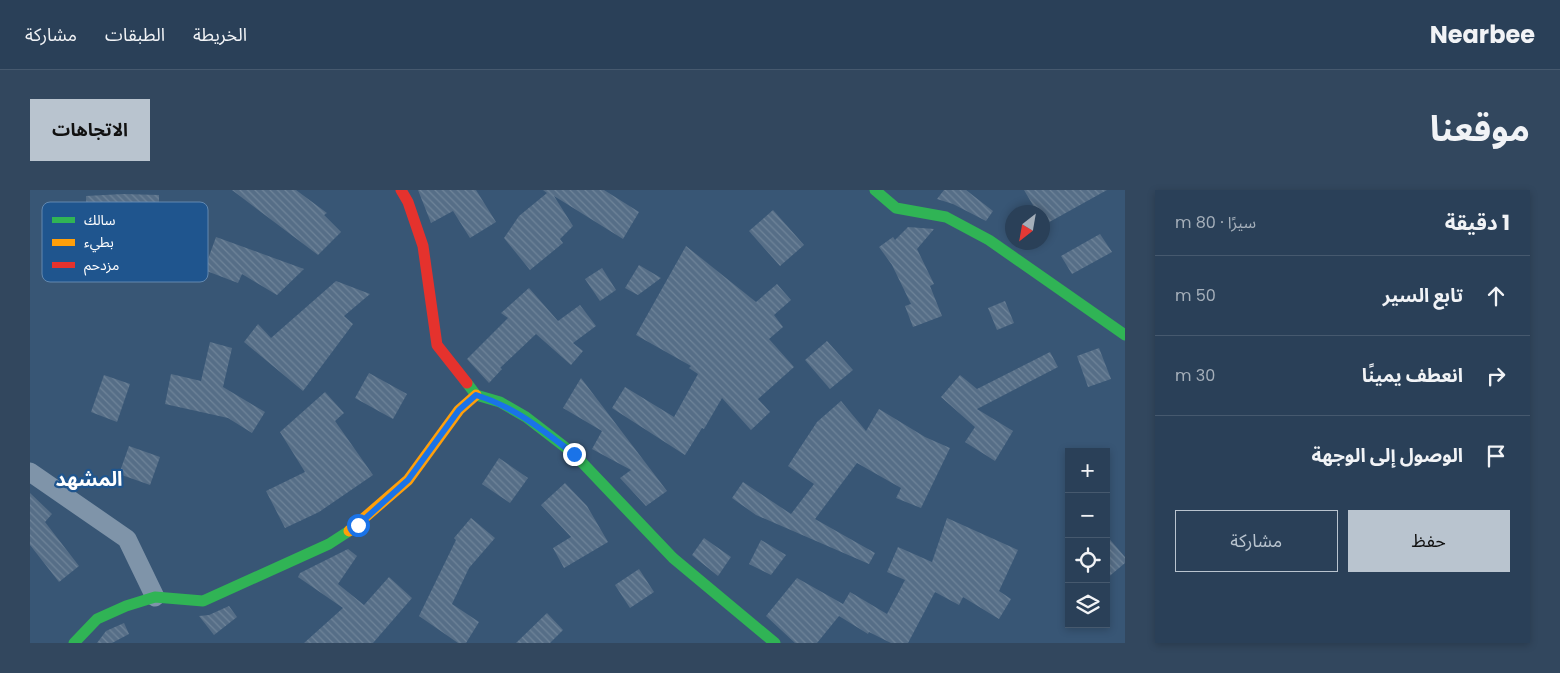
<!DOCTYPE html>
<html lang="ar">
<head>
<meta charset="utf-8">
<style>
  body { margin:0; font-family:Poppins,"Noto Sans Arabic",sans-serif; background:#32475e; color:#f1f3f6; direction:rtl }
  .controls { position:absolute; right:15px; bottom:15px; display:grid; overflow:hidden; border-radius:0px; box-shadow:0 2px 8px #0003 }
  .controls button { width:45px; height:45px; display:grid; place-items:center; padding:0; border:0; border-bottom:1px solid #46596e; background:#2a4058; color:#f1f3f6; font:25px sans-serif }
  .compass { position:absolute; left:975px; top:15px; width:45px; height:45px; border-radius:50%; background:#2a4058; box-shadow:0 2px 8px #0003; rotate:211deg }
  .stop { position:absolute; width:15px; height:15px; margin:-11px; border:4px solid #1a73e8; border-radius:50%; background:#fff }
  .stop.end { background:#1a73e8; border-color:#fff; box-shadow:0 1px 5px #0008 }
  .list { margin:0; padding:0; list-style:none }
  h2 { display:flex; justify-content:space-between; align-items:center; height:65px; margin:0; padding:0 20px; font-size:21px }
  h2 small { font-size:16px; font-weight:400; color:#a5afba }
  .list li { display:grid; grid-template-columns:32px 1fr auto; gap:15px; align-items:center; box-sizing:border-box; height:80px; padding:0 20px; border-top:1px solid #46596e }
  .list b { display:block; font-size:19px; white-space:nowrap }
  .list em { font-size:16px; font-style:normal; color:#a5afba }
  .actions { display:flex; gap:10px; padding:15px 20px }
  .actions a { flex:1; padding:11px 0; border:1px solid #b9c4cf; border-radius:0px; text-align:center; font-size:18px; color:#b9c4cf }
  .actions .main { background:#b9c4cf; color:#111 }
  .icon { flex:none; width:28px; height:28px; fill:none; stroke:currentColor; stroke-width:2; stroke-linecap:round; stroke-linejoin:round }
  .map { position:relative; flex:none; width:1095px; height:453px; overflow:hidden; direction:ltr; border-radius:0px }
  header { display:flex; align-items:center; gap:30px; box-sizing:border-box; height:70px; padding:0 25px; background:#2a4058; border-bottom:1px solid #46596e }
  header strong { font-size:24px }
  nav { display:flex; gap:28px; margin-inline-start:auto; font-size:18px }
  .intro { display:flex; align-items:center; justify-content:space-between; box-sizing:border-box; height:120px; padding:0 30px }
  h1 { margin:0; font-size:35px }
  .button { padding:12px 22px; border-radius:0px; background:#b9c4cf; color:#111; font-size:18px; font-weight:700 }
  main { display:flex; gap:30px; padding:0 30px }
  aside { flex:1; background:#2a4058; border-radius:0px; box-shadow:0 2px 8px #0003 }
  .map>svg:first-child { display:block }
  .building { fill:url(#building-back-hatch) }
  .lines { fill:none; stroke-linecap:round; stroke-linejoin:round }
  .street { stroke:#7f94a9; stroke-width:19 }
  .fast { stroke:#30b455; stroke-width:11 }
  .slow { stroke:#ff9f0a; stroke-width:11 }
  .jam { stroke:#e5322d; stroke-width:11 }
  .route { stroke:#1a73e8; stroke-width:6 }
  .labels { text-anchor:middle; stroke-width:4.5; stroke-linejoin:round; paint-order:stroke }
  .district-label { font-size:20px; font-weight:bold; fill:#fff; stroke:#1f558e }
  .key { fill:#1f558e; stroke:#6288b0; stroke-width:1 }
  .key-label { font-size:14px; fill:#fff }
</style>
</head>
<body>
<header>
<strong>Nearbee</strong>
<nav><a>الخريطة</a><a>الطبقات</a><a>مشاركة</a></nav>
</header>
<div class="intro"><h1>موقعنا</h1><a class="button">الاتجاهات</a></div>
<main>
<aside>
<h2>1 دقيقة<small>سيرًا · 80 m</small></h2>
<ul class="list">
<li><svg class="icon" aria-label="ahead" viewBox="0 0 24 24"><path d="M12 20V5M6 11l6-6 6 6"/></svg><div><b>تابع السير</b></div><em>50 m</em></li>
<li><svg class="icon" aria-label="right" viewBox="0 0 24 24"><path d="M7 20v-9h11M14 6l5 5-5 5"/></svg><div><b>انعطف يمينًا</b></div><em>30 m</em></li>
<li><svg class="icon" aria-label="arrive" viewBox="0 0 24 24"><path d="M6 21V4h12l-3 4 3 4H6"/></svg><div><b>الوصول إلى الوجهة</b></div></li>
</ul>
<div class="actions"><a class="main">حفظ</a><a>مشاركة</a></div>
</aside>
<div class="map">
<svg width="1095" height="453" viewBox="0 0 1095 453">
  <defs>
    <pattern id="building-back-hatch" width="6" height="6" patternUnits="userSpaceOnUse" patternTransform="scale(1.25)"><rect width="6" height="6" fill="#566e87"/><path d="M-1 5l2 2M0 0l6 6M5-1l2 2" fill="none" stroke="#6f8499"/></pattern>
  </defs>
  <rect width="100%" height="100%" fill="#385675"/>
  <g class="building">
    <path d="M202,0h64l31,23 -3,2 17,17 -23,23z"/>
    <path d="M388,0h58l20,32 -26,16 -17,-27 -22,12z"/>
    <path d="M513,0h61l35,22 -16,27 -69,-43 19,30 -13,13 3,4 -33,27 -26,-32 15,-22 28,-23z"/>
    <path d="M914,0h22l27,21 -7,10 -33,-17 -16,-5z"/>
    <path d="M994,0h83l-63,35 -2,-13h-5z"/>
    <path d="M93,4l36,1v20l-35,-1v7l-37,2 -1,-27z"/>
    <path d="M743,20l31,35 -24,21 -31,-35z"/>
    <path d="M878,37l26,2 -17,20 17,35 -4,2 12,30 -29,11 -8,-21 6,-2 -19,-39 -13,-18 14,-10 2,3z"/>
    <path d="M1070,44l12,18 -40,22 -11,-18z"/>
    <path d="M186,47l88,32 -27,26 -35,-21 -4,9 -34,-13z"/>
    <path d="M656,56l70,56 21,-18 14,16 -17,15 9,12 -14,12 25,28 -36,32 12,13 -19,18 -29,-32 -18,31 -2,-1 -17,27 -73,-47 13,-21 49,30 24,-43 -9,-6 2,-2 -55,-31z"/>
    <path d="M609,75l22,13 -23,17 -13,-7z"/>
    <path d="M572,78l14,22 -16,11 -15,-22z"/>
    <path d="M306,91l34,13 -26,22 9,8 -50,67 -59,-49 14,-18 13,14z"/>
    <path d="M499,98l29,33 22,-16 16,21 -23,17 10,8 -12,14 -35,-31 -36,34 2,1 -13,14 -22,-24 41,-41 -7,-5z"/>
    <path d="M975,111l9,22 -17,7 -9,-22z"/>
    <path d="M797,151l26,29 -23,19 -25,-29z"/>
    <path d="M180,152l22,6 -9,39 42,25 -13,21 -24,-15 -63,-14 6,-30 30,7z"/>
    <path d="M1069,158l12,31 -23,8 -11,-31z"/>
    <path d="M1020,162l8,15 -81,42 36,22 -18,30 -30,-19 10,-15 -34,-30 19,-22 17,14z"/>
    <path d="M339,183l38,21 -14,25 -38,-21z"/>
    <path d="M74,185l26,9 -13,38 -26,-10z"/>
    <path d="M551,188l86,113 -21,15 -26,-28 11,-8 -39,-21 10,-18 -39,-23z"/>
    <path d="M295,202l19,21 -9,8 38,54 -54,37 -34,16 -19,-37 39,-19 -25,-40z"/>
    <path d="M811,211l25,30 13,-22 46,28 25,11 -29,60 -25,-10 5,-10 -44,-25 -42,56 60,34 -6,11 -113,-49 -24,-17 11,-16 48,32 23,-30 -26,-18 29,-44z"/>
    <path d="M99,256l31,11 -10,28 -31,-11z"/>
    <path d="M469,268l29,20 -18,25 -28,-19z"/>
    <path d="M535,293l22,23 21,36 -44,26 -11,-20 18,-11 -30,-32z"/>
    <path d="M0,303l22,21 -7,8 34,44 -20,16 -29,-37z"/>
    <path d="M441,328l24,20 -26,30 -17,36 27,18 -13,21h-8l-39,-27 37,-76 -2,-2z"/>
    <path d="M917,328l71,32 -19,41 12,8 -12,20 -36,-22 -4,8 -24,-13 -27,51h-17l-22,-11 -1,2 -29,-18 -22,27h-22l-29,-27 31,-38 46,26 7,-12 37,22 18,-34 -18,-8 11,-25 34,15z"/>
    <path d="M1076,345l19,22v6l-19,16z"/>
    <path d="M674,348l27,19 -13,19 -26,-21z"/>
    <path d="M731,350l25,15 -15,20 -22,-11z"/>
    <path d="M318,359l9,7 -19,28 26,21 25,-28 23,21 -39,45h-69l39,-35 -45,-31 2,-4z"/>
    <path d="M609,379l15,23 -24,16 -15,-23z"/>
    <path d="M199,416l8,11 -23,18 -15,-19 10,-1z"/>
    <path d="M517,423l16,17 -13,13h-34z"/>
    <path d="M94,433l5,11 -17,9h-15l9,-12z"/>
  </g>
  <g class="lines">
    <path class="street" d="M0,282l97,67 28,58"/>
    <g class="fast">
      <path d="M845,0l21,18 50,9 43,23 136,95"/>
      <path d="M437,193l9,12 24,7 26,15 48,37 99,104 102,85"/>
      <path d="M44,453l23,-24 29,-13 29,-9 48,4 126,-57 20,-13"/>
    </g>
    <path class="slow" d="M319,341l59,-51 51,-70 17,-15"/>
    <path class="jam" d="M371,0l7,12 15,44 14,99 30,38"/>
  </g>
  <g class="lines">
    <path class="route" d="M328,335l50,-45 51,-70 17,-15c39,12 66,35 98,59"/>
  </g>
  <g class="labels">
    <g class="district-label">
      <text x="59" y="296">المشهد</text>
    </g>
  </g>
  <rect x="12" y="12" width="166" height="80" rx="8" class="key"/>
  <rect x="22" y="27" width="23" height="6" fill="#30b455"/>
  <rect x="22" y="49" width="23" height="7" fill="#ff9f0a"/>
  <rect x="22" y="72" width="23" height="6" fill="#e5322d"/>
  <g class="key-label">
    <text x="54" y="35">سالك</text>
    <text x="54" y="57">بطيء</text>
    <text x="54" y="80">مزدحم</text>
  </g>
</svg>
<div class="controls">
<button>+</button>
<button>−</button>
<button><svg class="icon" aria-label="locate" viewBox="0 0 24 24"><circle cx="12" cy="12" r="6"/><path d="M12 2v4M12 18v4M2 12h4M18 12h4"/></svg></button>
<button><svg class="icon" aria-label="layers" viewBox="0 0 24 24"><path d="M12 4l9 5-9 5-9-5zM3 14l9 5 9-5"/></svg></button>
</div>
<svg class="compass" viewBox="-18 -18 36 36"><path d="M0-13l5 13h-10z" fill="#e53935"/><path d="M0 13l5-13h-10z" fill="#a5afba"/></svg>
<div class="stop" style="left:328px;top:335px"></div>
<div class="stop end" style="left:544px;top:264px"></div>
</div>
</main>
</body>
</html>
